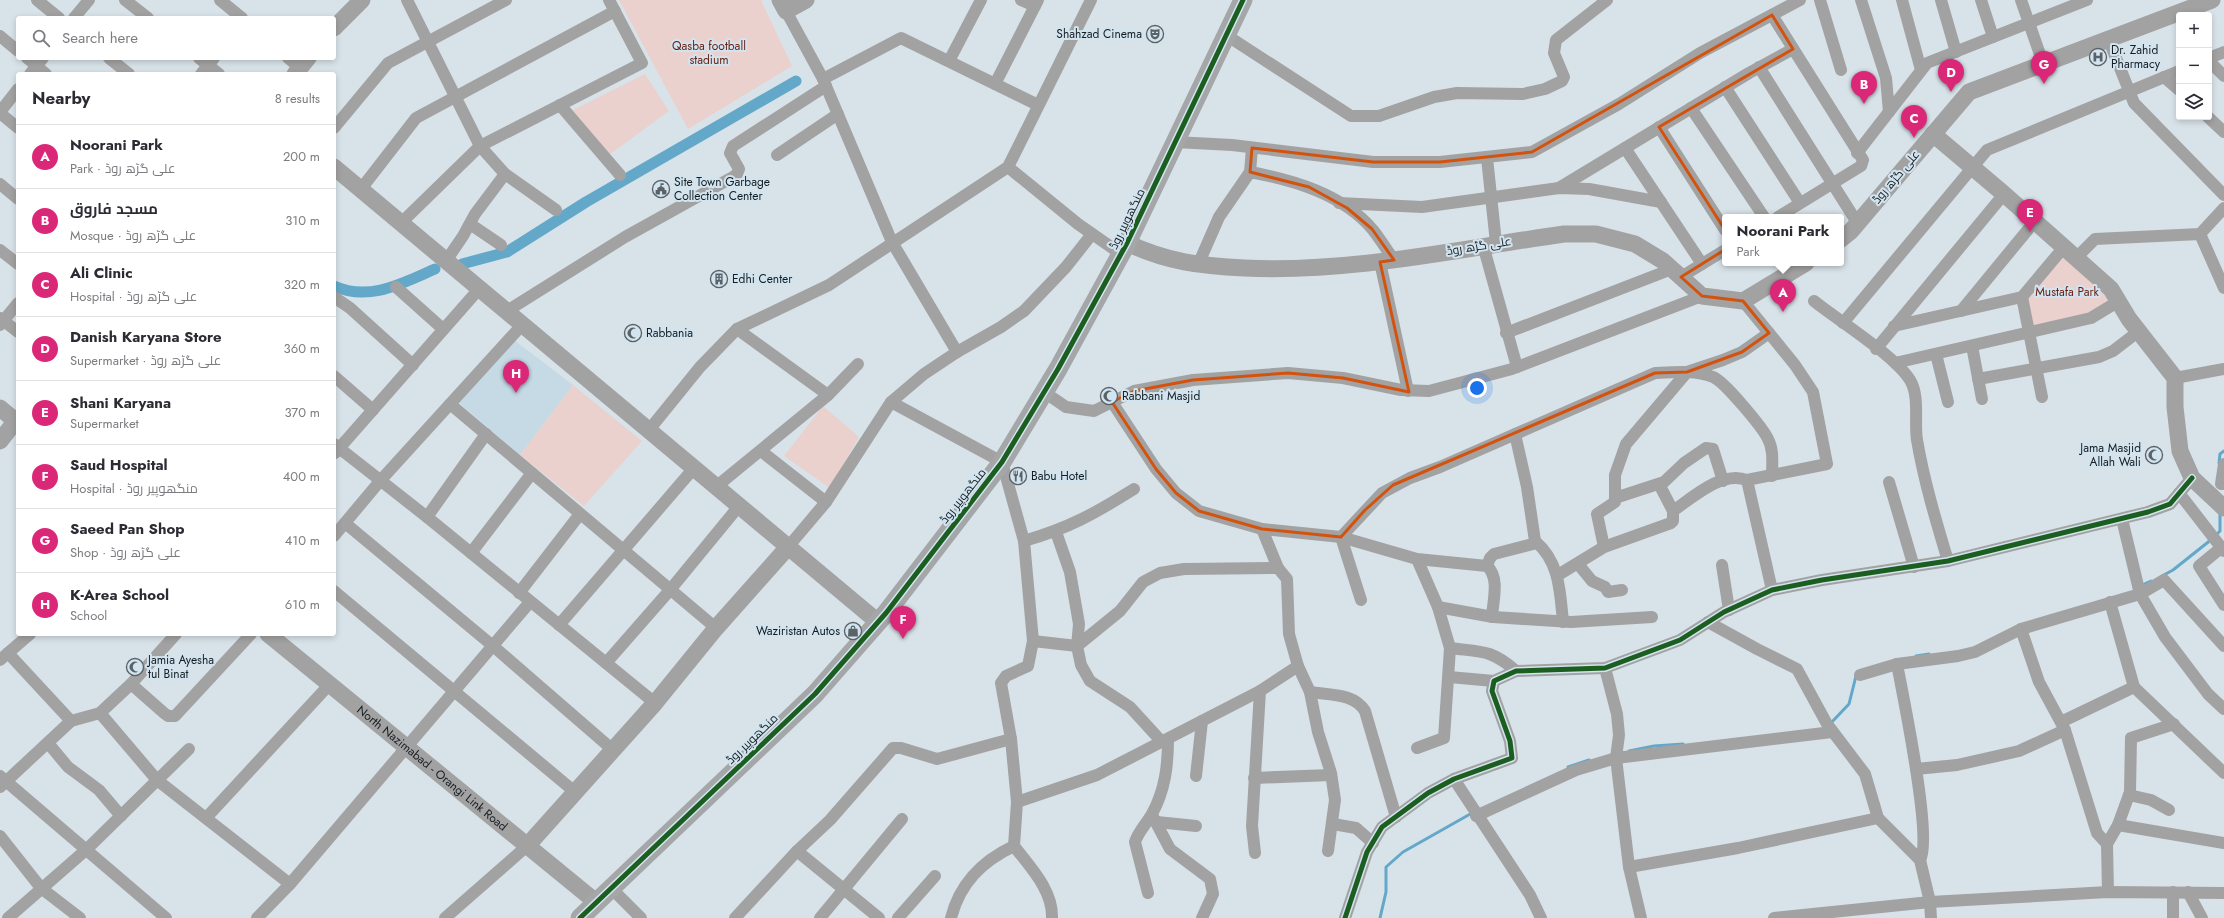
<!DOCTYPE html>
<html lang="en">
<head>
<meta charset="utf-8">
<style>
  body { margin:0; font-family:Jost,Cairo,sans-serif; background:#f2f2f3; color:#2b2b33 }
  .controls { position:absolute; right:12px; top:12px; display:grid; overflow:hidden; border-radius:4px; box-shadow:0 2px 6px #0003 }
  .controls button { width:36px; height:36px; display:grid; place-items:center; padding:0; border:0; border-bottom:1px solid #e1e1e2; background:#fff; color:#2b2b33; font:20px sans-serif }
  .you { position:absolute; left:1477px; top:388px; width:14px; height:14px; margin:-10px; border:3px solid #fff; border-radius:50%; background:#1a73e8; box-shadow:0 0 0 6px #1a73e833 }
  .badge { display:grid; place-items:center; width:26px; height:26px; border-radius:50%; background:#db2777; color:#fff; font-size:13px; font-weight:700 }
  .pin { position:absolute; translate:-50% -33px; filter:drop-shadow(0 1px 2px #0008) }
  .pin::after { content:''; position:absolute; top:21px; width:14px; height:12px; background:inherit; clip-path:polygon(0 0,100% 0,50% 100%) }
  .popup { position:absolute; left:1722px; top:214px; width:122px; height:52px; box-sizing:border-box; display:grid; place-content:center; border-radius:4px; background:#fff; filter:drop-shadow(0 1px 3px #0005); font-size:13px; white-space:nowrap; color:#7c7c81 }
  .popup b { font-size:15px; color:#2b2b33 }
  .popup::after { content:''; position:absolute; left:50%; top:100%; margin-left:-8px; border:8px solid transparent; border-top-color:#fff }
  .list { margin:0; padding:0; list-style:none }
  h2 { display:flex; justify-content:space-between; align-items:center; height:52px; margin:0; padding:0 16px; font-size:17px }
  h2 small { font-size:13px; font-weight:400; color:#7c7c81 }
  .list li { display:grid; grid-template-columns:26px 1fr auto; gap:12px; align-items:center; box-sizing:border-box; height:64px; padding:0 16px; border-top:1px solid #e1e1e2 }
  .list b { display:block; font-size:15px; white-space:nowrap }
  .list p { margin:0; font-size:13px; white-space:nowrap; color:#7c7c81 }
  .list em { font-size:13px; font-style:normal; color:#7c7c81 }
  .icon { flex:none; width:22px; height:22px; fill:none; stroke:currentColor; stroke-width:2; stroke-linecap:round; stroke-linejoin:round }
  .map { position:relative; flex:none; width:2224px; height:918px; overflow:hidden }
  .search { position:absolute; background:#fff; box-shadow:0 2px 6px #0003; left:16px; top:16px; width:320px; height:44px; display:flex; align-items:center; gap:10px; box-sizing:border-box; padding:0 14px; border-radius:4px; color:#7c7c81; font-size:15px }
  .panel { position:absolute; background:#fff; box-shadow:0 2px 6px #0003; left:16px; top:72px; width:320px; height:564px; border-radius:4px }
  .map>svg:first-child { display:block }
  .built { fill:#c6dae5 }
  .green { fill:#ead1ce }
  .lines { fill:none; stroke-linecap:round; stroke-linejoin:round }
  .stream { stroke:#63a8c9; stroke-width:3 }
  .canal { stroke:#63a8c9; stroke-width:11 }
  .street { stroke:#a3a2a3; stroke-width:12 }
  .secondary { stroke:#a2a2a3; stroke-width:17 }
  .primary { stroke:#a4a6a8; stroke-width:19 }
  .cycleway-casing { stroke:#d2e4ef; stroke-width:8 }
  .cycleway { stroke:#1b5e20; stroke-width:5 }
  .marked { fill:none; stroke:#d3530e; stroke-width:3; stroke-linejoin:round }
  .labels { text-anchor:middle; stroke-width:4; stroke-linejoin:round; paint-order:stroke }
  .poi-label { font-size:12px; fill:#161d21; stroke:#d2e4ef; text-anchor:start }
  .park-label { font-size:12px; fill:#691c0f; stroke:#d2e4ef }
  .street-label { font-size:12px; fill:#161d21; stroke:#d2e4ef }
</style>
</head>
<body>
<div class="map">
<svg width="2224" height="918" viewBox="0 0 2224 918">
  <rect width="100%" height="100%" fill="#d8e3e9"/>
  <path class="built" d="M514,340l59,45 -53,70 -62,-53z"/>
  <g class="green">
    <path d="M619,0h142l31,66 -104,63z"/>
    <path d="M645,74l24,37 -64,47 -40,-44z"/>
    <path d="M2064,247l55,54 -28,17 -62,15 -7,-36z"/>
    <path d="M573,385l69,56 -58,65 -64,-51z"/>
    <path d="M823,406l36,31 -29,51 -46,-32z"/>
  </g>
  <g class="lines">
    <g class="stream">
      <path d="M2219,463l1,-9 4,-3"/>
      <path d="M2216,535l4,-4v-19"/>
      <path d="M2162,576l11,-6 39,-31"/>
      <path d="M2140,586l11,-5"/>
      <path d="M1916,656l13,-2"/>
      <path d="M1830,724l19,-20 7,-28"/>
      <path d="M1629,751l25,-5 29,-2"/>
      <path d="M1568,767l21,-7"/>
      <path d="M1380,918l6,-26v-25l17,-15 69,-39"/>
    </g>
    <g class="canal">
      <path d="M462,264l45,-12 79,-50 210,-121"/>
      <path d="M334,286c35,16 69,-3 101,-17"/>
    </g>
    <g class="street">
      <path d="M37,0l22,18"/>
      <path d="M125,0l23,18"/>
      <path d="M220,0l22,18"/>
      <path d="M407,0l73,146 25,28 51,36"/>
      <path d="M1021,0l14,6"/>
      <path d="M1820,0l21,70"/>
      <path d="M1861,0l25,78 3,34"/>
      <path d="M1902,0l19,70"/>
      <path d="M1941,0l15,52"/>
      <path d="M1981,0l12,37"/>
      <path d="M2021,0l22,63"/>
      <path d="M786,11l37,68 69,163 65,110"/>
      <path d="M1772,15l91,145 -2,6 -83,51"/>
      <path d="M74,18l15,-18"/>
      <path d="M1226,35l125,81h28l55,-19 23,-4 66,1 22,-5 17,-8 2,-4 -10,-24 2,-13 51,-40"/>
      <path d="M0,36l18,15"/>
      <path d="M2108,38l26,65 90,92"/>
      <path d="M27,58l19,16"/>
      <path d="M109,58l20,16"/>
      <path d="M199,58l20,16"/>
      <path d="M288,58l12,10"/>
      <path d="M2209,58l15,-6"/>
      <path d="M949,61l32,-61"/>
      <path d="M2209,61l15,15"/>
      <path d="M1759,67l99,157"/>
      <path d="M30,74l13,-16"/>
      <path d="M201,74l13,-16"/>
      <path d="M2164,77l15,13"/>
      <path d="M823,79l78,-41 137,67"/>
      <path d="M995,84l43,-84"/>
      <path d="M1725,87l75,116"/>
      <path d="M560,105l60,70"/>
      <path d="M1691,108l73,109"/>
      <path d="M0,112l18,-23"/>
      <path d="M0,113l18,15"/>
      <path d="M2208,117l16,15"/>
      <path d="M1659,127l66,103"/>
      <path d="M334,128l54,-65 118,-63"/>
      <path d="M1175,142l57,3 141,17h67l92,-10 87,-48 81,-51 100,-53"/>
      <path d="M1625,148l77,116"/>
      <path d="M1857,153l70,-90 160,-63"/>
      <path d="M777,155l61,-41"/>
      <path d="M1487,158l9,85"/>
      <path d="M1008,167l70,57 43,30"/>
      <path d="M1250,172l2,-24"/>
      <path d="M0,184l18,15"/>
      <path d="M1559,188l190,-115 44,-24"/>
      <path d="M361,189l55,-71 199,-107"/>
      <path d="M1339,203l83,4 137,-19 30,1 72,13"/>
      <path d="M401,223l79,-77 162,-83 -33,-63"/>
      <path d="M470,224l31,21"/>
      <path d="M2200,234l24,54"/>
      <path d="M1483,245l34,122"/>
      <path d="M0,250l18,14"/>
      <path d="M2076,258l19,-19 105,-5 24,-26"/>
      <path d="M446,261l17,-25 12,-22 30,-40"/>
      <path d="M1380,262l28,129"/>
      <path d="M1198,265l21,-48 31,-45c43,8 93,22 123,58 7,9 14,20 21,30"/>
      <path d="M1681,277l44,-27"/>
      <path d="M396,287l47,42"/>
      <path d="M334,297l16,11 63,57"/>
      <path d="M2022,297l20,100"/>
      <path d="M1743,301l52,64 18,27 14,72 -80,16 25,110"/>
      <path d="M1814,301c25,20 80,54 96,79 10,16 4,42 7,60 7,41 19,81 31,121"/>
      <path d="M507,311l118,-74 108,-60 4,-3 2,-5 -9,-16 3,-7 93,-60"/>
      <path d="M1961,311l74,-90"/>
      <path d="M0,318l18,14"/>
      <path d="M1843,323l144,-173 192,-79"/>
      <path d="M0,325l18,-22"/>
      <path d="M1894,326l128,-29 42,-50"/>
      <path d="M737,329l91,66"/>
      <path d="M1506,333l166,-64"/>
      <path d="M1972,346l10,53"/>
      <path d="M1876,349l128,-155"/>
      <path d="M1936,354l12,48"/>
      <path d="M1895,363l196,-45 28,-17"/>
      <path d="M334,376l39,34"/>
      <path d="M2175,378l49,-9"/>
      <path d="M1978,379l121,-22 14,-6 26,-20"/>
      <path d="M1044,392l22,15 28,4 40,-20 59,-11 95,-7 55,5 58,12 28,1 83,-22 190,-73"/>
      <path d="M891,402l111,60 22,79 9,100 -5,25 -22,10 -5,7 10,56 6,63 -3,44c16,21 39,44 38,72"/>
      <path d="M1112,402l44,67 20,24 23,18 63,18 79,8 76,22 70,7c13,12 6,34 5,51"/>
      <path d="M450,404l266,224"/>
      <path d="M649,430l51,-63 37,-38 92,-44 179,-118 83,-167"/>
      <path d="M334,444l93,73 228,186"/>
      <path d="M761,451l65,51"/>
      <path d="M335,453l144,-164"/>
      <path d="M2224,464l-3,20h3"/>
      <path d="M1889,482l25,85"/>
      <path d="M1659,484l14,27"/>
      <path d="M717,486l111,-91 30,-31"/>
      <path d="M2179,493l45,58"/>
      <path d="M1615,498l49,-16 20,-19 22,-15 7,1 10,32"/>
      <path d="M427,517l59,-83"/>
      <path d="M2122,519l18,75 25,43 43,57 16,15"/>
      <path d="M345,523l148,123 120,104"/>
      <path d="M1262,529l16,39 9,11 2,55 9,32 12,26 8,40 13,41 4,27 -7,51"/>
      <path d="M1056,532l14,40 9,52 -2,22 4,19 9,16 40,26 32,35"/>
      <path d="M334,536l46,-55 142,-156"/>
      <path d="M1024,541c45,-13 70,-27 110,-52"/>
      <path d="M1535,541c25,21 25,51 28,81"/>
      <path d="M788,547l38,-45 65,-100 33,-28 33,-22 44,-25 23,-16 42,-44 26,-33"/>
      <path d="M1604,547l-7,-33 18,-12v-27l11,-31 61,-72 36,-12 19,-8 27,-19"/>
      <path d="M2221,548l-22,18 25,39"/>
      <path d="M471,553l61,-80"/>
      <path d="M1578,564l14,17 13,6 3,5 14,-2"/>
      <path d="M1722,565l7,45"/>
      <path d="M1487,566l3,-8 4,-4 39,-10 2,-3 -8,-54 -12,-53"/>
      <path d="M1558,575l46,-28 67,-24 2,-2v-10c19,-13 49,-41 74,-31"/>
      <path d="M334,591l241,201"/>
      <path d="M519,593l61,-79"/>
      <path d="M1361,600l-20,-63 41,-44 28,-15 30,-11 215,-94c19,-1 40,-3 58,4 11,4 50,51 55,62 6,11 4,25 4,37"/>
      <path d="M2110,602l24,85 90,86"/>
      <path d="M1438,607l55,10 78,5 81,-5"/>
      <path d="M1708,622l49,27 40,20 30,55 38,50 13,44 42,42 10,42 1,16"/>
      <path d="M559,625l135,-157"/>
      <path d="M2021,629l18,53 26,48 32,103 10,11"/>
      <path d="M1033,641l44,5 43,-35 23,-29 17,-9 24,-4 94,-1"/>
      <path d="M1450,648c31,4 41,1 66,23"/>
      <path d="M8,653l63,68"/>
      <path d="M0,660l30,-26"/>
      <path d="M606,663l64,-73 69,-84"/>
      <path d="M1897,664c6,32 36,175 23,196"/>
      <path d="M1605,668l12,46 2,21 -3,23 13,109 12,51"/>
      <path d="M1860,675l37,-11 61,-8 17,-4 46,-23 119,-35 24,-14 60,66"/>
      <path d="M1449,677l45,4"/>
      <path d="M131,684l33,29 4,3h7l76,-82"/>
      <path d="M1310,692c20,3 44,1 55,19l31,106"/>
      <path d="M100,713l57,67 133,104"/>
      <path d="M2061,722l73,-35"/>
      <path d="M48,743l20,24 31,23 22,26"/>
      <path d="M1417,748l27,-10 6,-90 -12,-41 -21,-48"/>
      <path d="M1916,769l41,-4 62,-14 46,-21"/>
      <path d="M0,776l166,142"/>
      <path d="M1196,776l6,-55"/>
      <path d="M1254,778l77,-3"/>
      <path d="M1454,779l76,116 11,23"/>
      <path d="M0,787l71,-66 29,-8 31,-29 45,-50"/>
      <path d="M2129,795l22,5 18,10"/>
      <path d="M1017,802l80,-27 163,-84 38,-25"/>
      <path d="M1152,815l18,34 40,30 3,15 -11,24"/>
      <path d="M1476,816l100,-46 40,-12 216,-26"/>
      <path d="M206,818l123,-133"/>
      <path d="M1157,822l39,4"/>
      <path d="M1333,824l23,4 17,15"/>
      <path d="M2118,825l106,18"/>
      <path d="M0,836l41,52 39,30"/>
      <path d="M797,851l82,67"/>
      <path d="M1255,853l-3,-27 8,-135"/>
      <path d="M1629,867l109,-19 140,-30"/>
      <path d="M611,888l30,30"/>
      <path d="M2108,892l-1,-48 11,-19 12,-33 1,-54 43,-14"/>
      <path d="M2173,892v26"/>
      <path d="M2188,892l14,26"/>
      <path d="M1148,893l-13,-51c3,-10 12,-19 17,-28 13,-24 16,-48 16,-75"/>
      <path d="M8,918l79,-69 102,-100"/>
      <path d="M257,918l33,-34 240,-282"/>
      <path d="M445,918l82,-72"/>
      <path d="M735,918l62,-67 33,-31 63,-72h8l36,11 74,-20"/>
      <path d="M820,918l82,-99"/>
      <path d="M898,918l37,-42"/>
      <path d="M951,918c9,-35 31,-57 63,-72"/>
      <path d="M1345,918l22,-66 15,-25 46,-34 26,-14 58,-21 -2,-17 -18,-50 2,-10 22,-10 89,-3 75,-28 44,-28 48,-22 50,-10 126,-19 200,-49 22,-8 22,-26"/>
      <path d="M1774,918l156,-16 178,-10 116,1"/>
    </g>
    <g class="secondary">
      <path d="M780,0l6,11 20,-11"/>
      <path d="M334,28l28,-28"/>
      <path d="M295,74l13,-16"/>
      <path d="M1933,134l71,60 107,95 18,30 46,59v29l5,44 12,27 32,30"/>
      <path d="M334,167l544,455"/>
      <path d="M1841,239l10,-8 118,-139 243,-92"/>
      <path d="M1127,243c40,19 74,23 117,25 108,5 214,-19 320,-34h32l39,10 28,17 39,35 41,5 63,-38"/>
      <path d="M0,408l18,15"/>
      <path d="M0,441l18,-23"/>
      <path id="s1" d="M268,634l328,268"/>
      <path d="M527,846l128,-143 61,-75 72,-81"/>
    </g>
    <path class="primary" d="M580,918l235,-224 71,-81 116,-151 56,-93 69,-126 116,-243"/>
    <g class="cycleway-casing">
      <g id="cycleway">
        <path d="M580,918l235,-224 71,-81 116,-151 56,-93 69,-126 116,-243"/>
        <path d="M1345,918l22,-66 15,-25 46,-34 26,-14 58,-21 -2,-17 -18,-50 2,-10 22,-10 89,-3 75,-28 44,-28 48,-22 50,-10 126,-19 200,-49 22,-8 22,-26"/>
      </g>
    </g>
    <use href="#cycleway" class="cycleway"/>
  </g>
  <path class="marked" d="M1772,15l21,34 -134,78 75,117 -53,33 21,19 41,5 26,32 -27,19 -55,20 -32,1 -262,112 -28,25 -24,27 -79,-8 -63,-18 -23,-18 -20,-24 -44,-67 22,-11 59,-11 95,-7 55,5 66,14 -29,-130 14,-2 -22,-31 -25,-21 -38,-21 -59,-15 2,-24 121,14h67l92,-10z"/>
  <defs>
    <g id="theatre-ring" transform="scale(0.9)"><circle r="9.5" fill="#d2e4ef" stroke="#5a6267" stroke-width="1.5"/><path d="M-5-5.5Q0-4 5-5.5V0Q5 5 0 6Q-5 5-5 0ZM-3.3-2.5H-1v1.5H-3.3ZM1-2.5H3.3v1.5H1ZM-2.8 1Q0 5.5 2.8 1Z" fill="#5a6267"/></g>
    <g id="hospital-ring" transform="scale(0.9)"><circle r="9.5" fill="#d2e4ef" stroke="#5a6267" stroke-width="1.5"/><path d="M-5-5h3v3.5h4V-5h3V5h-3V1.5h-4V5h-3Z" fill="#5a6267"/></g>
    <g id="civic-ring" transform="scale(0.9)"><circle r="9.5" fill="#d2e4ef" stroke="#5a6267" stroke-width="1.5"/><path d="M-.6-6.5H3V-4.5H.6V-3L4-1V1h2V6H-6V1h2V-1L-.6-3ZM-1.2 2.5V6h2.4V2.5Z" fill="#5a6267"/></g>
    <g id="building-ring" transform="scale(0.9)"><circle r="9.5" fill="#d2e4ef" stroke="#5a6267" stroke-width="1.5"/><path d="M-4-6H4V6H1V3H-1V6H-4ZM-2.5-4.3h1.7v1.8h-1.7ZM.8-4.3h1.7v1.8H.8ZM-2.5-1h1.7V.8h-1.7ZM.8-1h1.7V.8H.8Z" fill="#5a6267"/></g>
    <g id="mosque-ring" transform="scale(0.9)"><circle r="9.5" fill="#d2e4ef" stroke="#5a6267" stroke-width="1.5"/><path d="M3.5-4.9A6 6 0 1 0 3.5 4.9A5 5 0 1 1 3.5-4.9Z" fill="#5a6267"/></g>
    <g id="restaurant-ring" transform="scale(0.9)"><circle r="9.5" fill="#d2e4ef" stroke="#5a6267" stroke-width="1.5"/><path d="M-5-6h1v4h1v-4h1v4h1v-4h1v5L-1.5 .5V6h-2V.5L-5-1ZM5-6V6H3V1.5H1.5Q1.5-4 5-6Z" fill="#5a6267"/></g>
    <g id="shop-ring" transform="scale(0.9)"><circle r="9.5" fill="#d2e4ef" stroke="#5a6267" stroke-width="1.5"/><path d="M-5-2.5h2.3a2.7 3.5 0 0 1 5.4 0H5L5.5 6h-11ZM-1.5-2.5h3a1.5 2.3 0 0 0-3 0Z" fill="#5a6267"/></g>
  </defs>
  <g fill-rule="evenodd">
    <use href="#theatre-ring" x="1155" y="34"/>
    <use href="#hospital-ring" x="2098" y="57"/>
    <use href="#civic-ring" x="661" y="189"/>
    <use href="#building-ring" x="719" y="279"/>
    <use href="#mosque-ring" x="633" y="333"/>
    <use href="#mosque-ring" x="1109" y="396"/>
    <use href="#mosque-ring" x="2154" y="455"/>
    <use href="#restaurant-ring" x="1018" y="476"/>
    <use href="#shop-ring" x="853" y="631"/>
    <use href="#mosque-ring" x="135" y="667"/>
  </g>
  <g class="labels">
    <g class="poi-label">
      <text x="1142" y="38" text-anchor="end">Shahzad Cinema</text>
      <text x="2111" y="54">Dr. Zahid<tspan x="2111" dy="14">Pharmacy</tspan></text>
      <text x="674" y="186">Site Town Garbage<tspan x="674" dy="14">Collection Center</tspan></text>
      <text x="732" y="283">Edhi Center</text>
      <text x="646" y="337">Rabbania</text>
      <text x="1122" y="400">Rabbani Masjid</text>
      <text x="2141" y="452" text-anchor="end">Jama Masjid<tspan x="2141" dy="14">Allah Wali</tspan></text>
      <text x="1031" y="480">Babu Hotel</text>
      <text x="840" y="635" text-anchor="end">Waziristan Autos</text>
      <text x="148" y="664">Jamia Ayesha<tspan x="148" dy="14">tul Binat</tspan></text>
    </g>
    <g class="park-label">
      <text x="709" y="50">Qasba football<tspan x="709" dy="14">stadium</tspan></text>
      <text x="2067" y="296">Mustafa Park</text>
    </g>
    <g class="street-label">
      <text transform="translate(1896 177) rotate(-50)" y="4">علی گڑھ روڈ</text>
      <text transform="translate(1127 219) rotate(-64)" y="4">منگھوپیر روڈ</text>
      <text transform="translate(1479 246) rotate(-9)" y="4">علی گڑھ روڈ</text>
      <text transform="translate(963 496) rotate(-52)" y="4">منگھوپیر روڈ</text>
      <text transform="translate(752 739) rotate(-44)" y="4">منگھوپیر روڈ</text>
      <text dy="4" stroke="none"><textPath href="#s1" startOffset="212">North Nazimabad - Orangi Link Road</textPath></text>
    </g>
  </g>
</svg>
<div class="controls">
<button>+</button>
<button>−</button>
<button><svg class="icon" aria-label="layers" viewBox="0 0 24 24"><path d="M12 4l9 5-9 5-9-5zM3 14l9 5 9-5"/></svg></button>
</div>
<div class="you"></div>
<div class="pin badge" style="left:1783px;top:312px">A</div>
<div class="popup"><b>Noorani Park</b>Park</div>
<div class="pin badge" style="left:1864px;top:104px">B</div>
<div class="pin badge" style="left:1914px;top:138px">C</div>
<div class="pin badge" style="left:1951px;top:92px">D</div>
<div class="pin badge" style="left:2030px;top:232px">E</div>
<div class="pin badge" style="left:903px;top:639px">F</div>
<div class="pin badge" style="left:2044px;top:84px">G</div>
<div class="pin badge" style="left:516px;top:393px">H</div>
<div class="search"><svg class="icon" aria-label="search" viewBox="0 0 24 24"><circle cx="10" cy="10" r="6"/><path d="M15 15l6 6"/></svg>Search here</div>
<section class="panel">
<h2>Nearby<small>8 results</small></h2>
<ul class="list">
<li><span class="badge">A</span><div><b>Noorani Park</b><p>Park · علی گڑھ روڈ</p></div><em>200 m</em></li>
<li><span class="badge">B</span><div><b>مسجد فاروق</b><p>Mosque · علی گڑھ روڈ</p></div><em>310 m</em></li>
<li><span class="badge">C</span><div><b>Ali Clinic</b><p>Hospital · علی گڑھ روڈ</p></div><em>320 m</em></li>
<li><span class="badge">D</span><div><b>Danish Karyana Store</b><p>Supermarket · علی گڑھ روڈ</p></div><em>360 m</em></li>
<li><span class="badge">E</span><div><b>Shani Karyana</b><p>Supermarket</p></div><em>370 m</em></li>
<li><span class="badge">F</span><div><b>Saud Hospital</b><p>Hospital · منگھوپیر روڈ</p></div><em>400 m</em></li>
<li><span class="badge">G</span><div><b>Saeed Pan Shop</b><p>Shop · علی گڑھ روڈ</p></div><em>410 m</em></li>
<li><span class="badge">H</span><div><b>K-Area School</b><p>School</p></div><em>610 m</em></li>
</ul>
</section>
</div>
</body>
</html>
